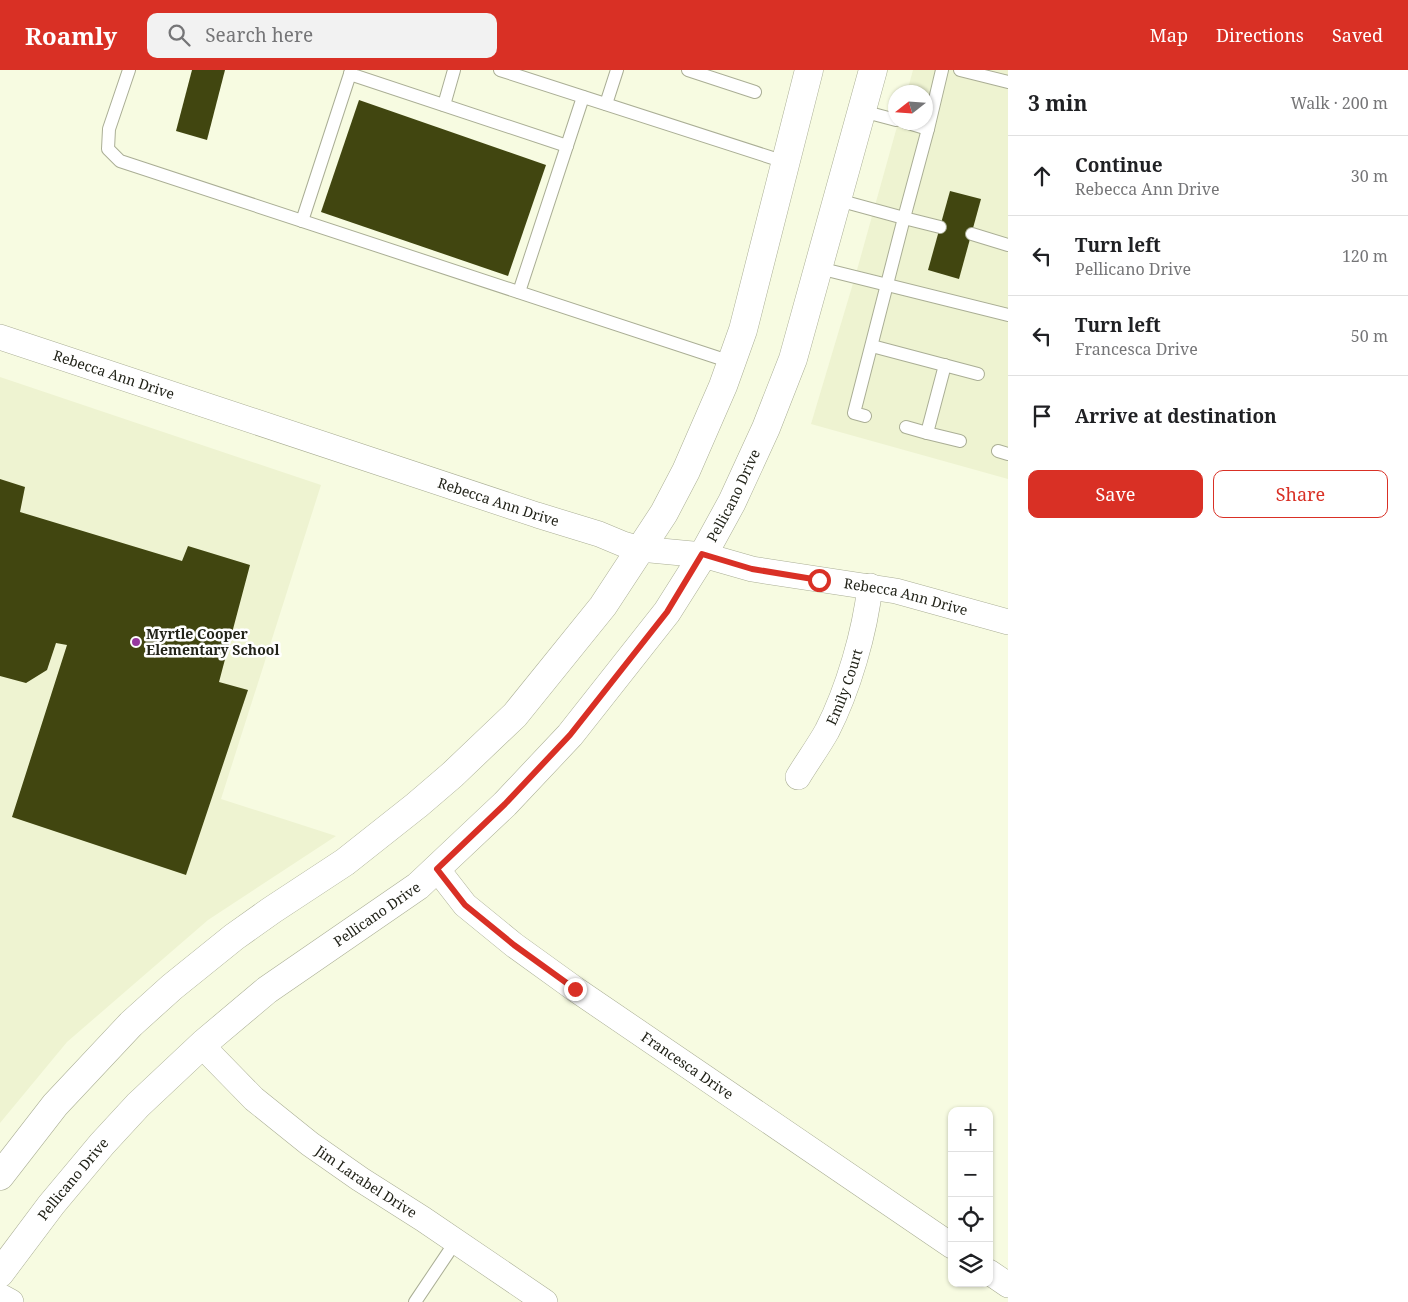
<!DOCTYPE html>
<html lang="en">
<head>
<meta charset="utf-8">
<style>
  body { margin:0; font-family:"Noto Serif",serif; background:#f2f2f2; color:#202124 }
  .controls { position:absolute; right:15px; bottom:15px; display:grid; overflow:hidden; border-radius:10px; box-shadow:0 1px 4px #0004 }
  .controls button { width:45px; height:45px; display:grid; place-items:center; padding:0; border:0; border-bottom:1px solid #e0e0e0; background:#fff; color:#202124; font:25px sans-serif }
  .compass { position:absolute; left:888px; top:15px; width:45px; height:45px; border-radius:50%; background:#fff; box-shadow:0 1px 4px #0004; rotate:253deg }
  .stop { position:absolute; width:15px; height:15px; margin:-11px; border:4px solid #d93025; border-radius:50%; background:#fff }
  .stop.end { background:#d93025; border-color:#fff; box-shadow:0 1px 5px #0008 }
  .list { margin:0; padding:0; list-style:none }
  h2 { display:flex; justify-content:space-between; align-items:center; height:65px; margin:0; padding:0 20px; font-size:21px }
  h2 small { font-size:16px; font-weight:400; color:#757577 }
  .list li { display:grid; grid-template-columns:32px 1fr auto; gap:15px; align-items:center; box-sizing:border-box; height:80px; padding:0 20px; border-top:1px solid #e0e0e0 }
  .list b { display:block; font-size:19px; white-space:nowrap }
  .list p { margin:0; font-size:16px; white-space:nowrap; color:#757577 }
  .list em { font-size:16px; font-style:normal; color:#757577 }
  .actions { display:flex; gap:10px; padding:15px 20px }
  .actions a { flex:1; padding:11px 0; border:1px solid #d93025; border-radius:10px; text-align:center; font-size:18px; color:#d93025 }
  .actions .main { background:#d93025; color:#fff }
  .icon { flex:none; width:28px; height:28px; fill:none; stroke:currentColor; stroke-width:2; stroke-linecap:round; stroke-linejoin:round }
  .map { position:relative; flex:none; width:1008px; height:1232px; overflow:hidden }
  header { display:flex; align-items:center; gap:30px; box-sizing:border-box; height:70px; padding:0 25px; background:#d93025; color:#fff }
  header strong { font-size:24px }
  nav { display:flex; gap:28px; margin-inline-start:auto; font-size:18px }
  .search { width:350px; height:45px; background:#f2f2f2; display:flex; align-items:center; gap:12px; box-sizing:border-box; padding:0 18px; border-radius:10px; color:#757577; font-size:19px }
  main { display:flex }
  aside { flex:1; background:#fff }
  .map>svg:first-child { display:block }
  .built { fill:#eef3d1 }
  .building { fill:#414610 }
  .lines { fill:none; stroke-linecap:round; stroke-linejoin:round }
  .service-casing { stroke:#aaae95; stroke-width:14 }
  .minor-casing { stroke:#aaae95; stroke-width:26 }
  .secondary-casing { stroke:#aaae95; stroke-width:29 }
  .service { stroke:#fff; stroke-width:12 }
  .minor { stroke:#fff; stroke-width:25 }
  .secondary { stroke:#fff; stroke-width:28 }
  .route { stroke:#d93025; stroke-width:6 }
  .poi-dot { fill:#9738a0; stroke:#fff; stroke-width:2 }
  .labels { text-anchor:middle; stroke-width:5; stroke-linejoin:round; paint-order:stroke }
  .street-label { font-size:14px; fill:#222319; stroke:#fff }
  .poi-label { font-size:14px; font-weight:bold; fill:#222319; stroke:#fff; text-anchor:start }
</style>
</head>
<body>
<header>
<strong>Roamly</strong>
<div class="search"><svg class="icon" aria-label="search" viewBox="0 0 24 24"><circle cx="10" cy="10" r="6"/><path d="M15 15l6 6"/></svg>Search here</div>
<nav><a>Map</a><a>Directions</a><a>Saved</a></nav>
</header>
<main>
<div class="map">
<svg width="1008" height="1232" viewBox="0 0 1008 1232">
  <rect width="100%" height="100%" fill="#f7fbe1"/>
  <g class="built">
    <path d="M913,0h95v409l-197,-55 46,-154 41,-147 28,-1v-30h-19z"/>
    <path d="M0,307l321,108 -100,314 115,37 -128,84 -141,122 -67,81z"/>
  </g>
  <g class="building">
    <path d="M192,0h33l-18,70 -31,-9z"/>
    <path d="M359,30l187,65 -38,111 -187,-64z"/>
    <path d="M950,121l31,8 -22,80 -31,-9z"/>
    <path d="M0,409l25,8 -5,25 162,49 6,-15 62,19 -31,117 29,8 -62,185 -174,-58 55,-172 -11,-2 -9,27 -21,13 -26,-7z"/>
  </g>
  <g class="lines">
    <g class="service-casing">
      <g id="service">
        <path d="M129,0l-20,59 -1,20 12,12 611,201"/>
        <path d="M351,0l-1,4 217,72"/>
        <path d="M500,0l285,92"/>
        <path d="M688,0l67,22"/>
        <path d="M960,0l48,12"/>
        <path d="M606,34l11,-34"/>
        <path d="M444,35l10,-35"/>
        <path d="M862,41l34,9"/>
        <path d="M905,52l23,7 14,-59"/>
        <path d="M928,59l-24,89 36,9"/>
        <path d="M838,130l66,18 -50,195 11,3"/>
        <path d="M302,151l48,-147"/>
        <path d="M972,164l36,11"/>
        <path d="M819,198l189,47"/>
        <path d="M519,222l64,-195"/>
        <path d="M872,276l106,28"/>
        <path d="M945,295l-18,68 33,8"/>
        <path d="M906,357l21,6"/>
        <path d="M998,381l10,3"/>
        <path d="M415,1232l41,-61"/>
      </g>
    </g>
    <g class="minor-casing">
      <g id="minor">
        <path id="s1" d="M0,267l537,178 62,19 24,10 17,5 63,6 49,14 144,22 112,31"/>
        <path id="s2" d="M798,707c9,-15 20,-30 29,-46 21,-41 38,-99 43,-145"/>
        <path id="s3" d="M437,799l28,36 49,40 61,44 377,257"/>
        <path id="s4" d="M204,973l8,13 42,43 56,45 50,35 63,40 122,83"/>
        <path d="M989,1202l19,13"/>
        <path d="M0,1226l11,6"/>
      </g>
    </g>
    <g class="secondary-casing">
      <g id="secondary">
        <path d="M0,1106l55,-71 76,-81 41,-37 62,-50 38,-27 73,-48 72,-57 35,-30 63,-60 88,-109 61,-93 22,-42 37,-85 20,-56 66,-260"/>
        <path id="s5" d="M0,1203l51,-68 51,-61 36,-39 66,-62 63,-53 151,-104 87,-82 65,-69 97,-123 36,-57 29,-53 34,-74 27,-69 80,-289"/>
      </g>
    </g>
    <use href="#service" class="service"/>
    <use href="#minor" class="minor"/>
    <use href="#secondary" class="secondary"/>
  </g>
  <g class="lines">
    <path class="route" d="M575,919l-61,-44 -49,-40 -28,-36 68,-65 65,-69 97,-123 35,-58 50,15 67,11"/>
  </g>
  <circle class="poi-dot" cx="136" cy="572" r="5"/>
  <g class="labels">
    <g class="street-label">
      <text dy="5" stroke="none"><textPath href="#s1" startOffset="120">Rebecca Ann Drive</textPath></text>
      <text dy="5" stroke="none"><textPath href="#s5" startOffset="1079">Pellicano Drive</textPath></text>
      <text dy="5" stroke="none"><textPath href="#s1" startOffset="525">Rebecca Ann Drive</textPath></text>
      <text dy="5" stroke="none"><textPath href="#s1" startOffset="945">Rebecca Ann Drive</textPath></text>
      <text dy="5" stroke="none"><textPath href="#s2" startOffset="102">Emily Court</textPath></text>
      <text dy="5" stroke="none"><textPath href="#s5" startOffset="524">Pellicano Drive</textPath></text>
      <text dy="5" stroke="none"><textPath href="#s3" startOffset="320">Francesca Drive</textPath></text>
      <text dy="5" stroke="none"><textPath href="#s5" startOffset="119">Pellicano Drive</textPath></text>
      <text dy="5" stroke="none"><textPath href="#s4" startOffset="215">Jim Larabel Drive</textPath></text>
    </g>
    <g class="poi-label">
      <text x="146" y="569">Myrtle Cooper<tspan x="146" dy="16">Elementary School</tspan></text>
    </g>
  </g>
</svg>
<div class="controls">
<button>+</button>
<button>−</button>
<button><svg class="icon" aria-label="locate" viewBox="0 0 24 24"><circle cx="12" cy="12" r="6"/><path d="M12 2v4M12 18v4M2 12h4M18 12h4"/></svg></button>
<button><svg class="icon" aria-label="layers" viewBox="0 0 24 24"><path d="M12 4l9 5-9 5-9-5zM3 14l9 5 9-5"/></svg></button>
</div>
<svg class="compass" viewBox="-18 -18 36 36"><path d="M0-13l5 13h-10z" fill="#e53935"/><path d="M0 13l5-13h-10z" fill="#757577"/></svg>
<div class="stop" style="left:819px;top:510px"></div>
<div class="stop end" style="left:575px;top:919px"></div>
</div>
<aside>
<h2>3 min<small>Walk · 200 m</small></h2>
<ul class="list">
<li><svg class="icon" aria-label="ahead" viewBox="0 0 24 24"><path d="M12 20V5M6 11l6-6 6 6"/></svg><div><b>Continue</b><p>Rebecca Ann Drive</p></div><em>30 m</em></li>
<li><svg class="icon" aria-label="left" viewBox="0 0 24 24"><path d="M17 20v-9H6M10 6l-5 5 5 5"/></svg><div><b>Turn left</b><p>Pellicano Drive</p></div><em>120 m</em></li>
<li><svg class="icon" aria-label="left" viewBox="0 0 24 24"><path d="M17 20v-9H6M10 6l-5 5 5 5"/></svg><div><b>Turn left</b><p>Francesca Drive</p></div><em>50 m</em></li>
<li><svg class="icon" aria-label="arrive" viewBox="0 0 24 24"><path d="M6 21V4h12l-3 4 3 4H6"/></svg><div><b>Arrive at destination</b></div></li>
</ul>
<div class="actions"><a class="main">Save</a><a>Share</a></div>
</aside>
</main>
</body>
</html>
